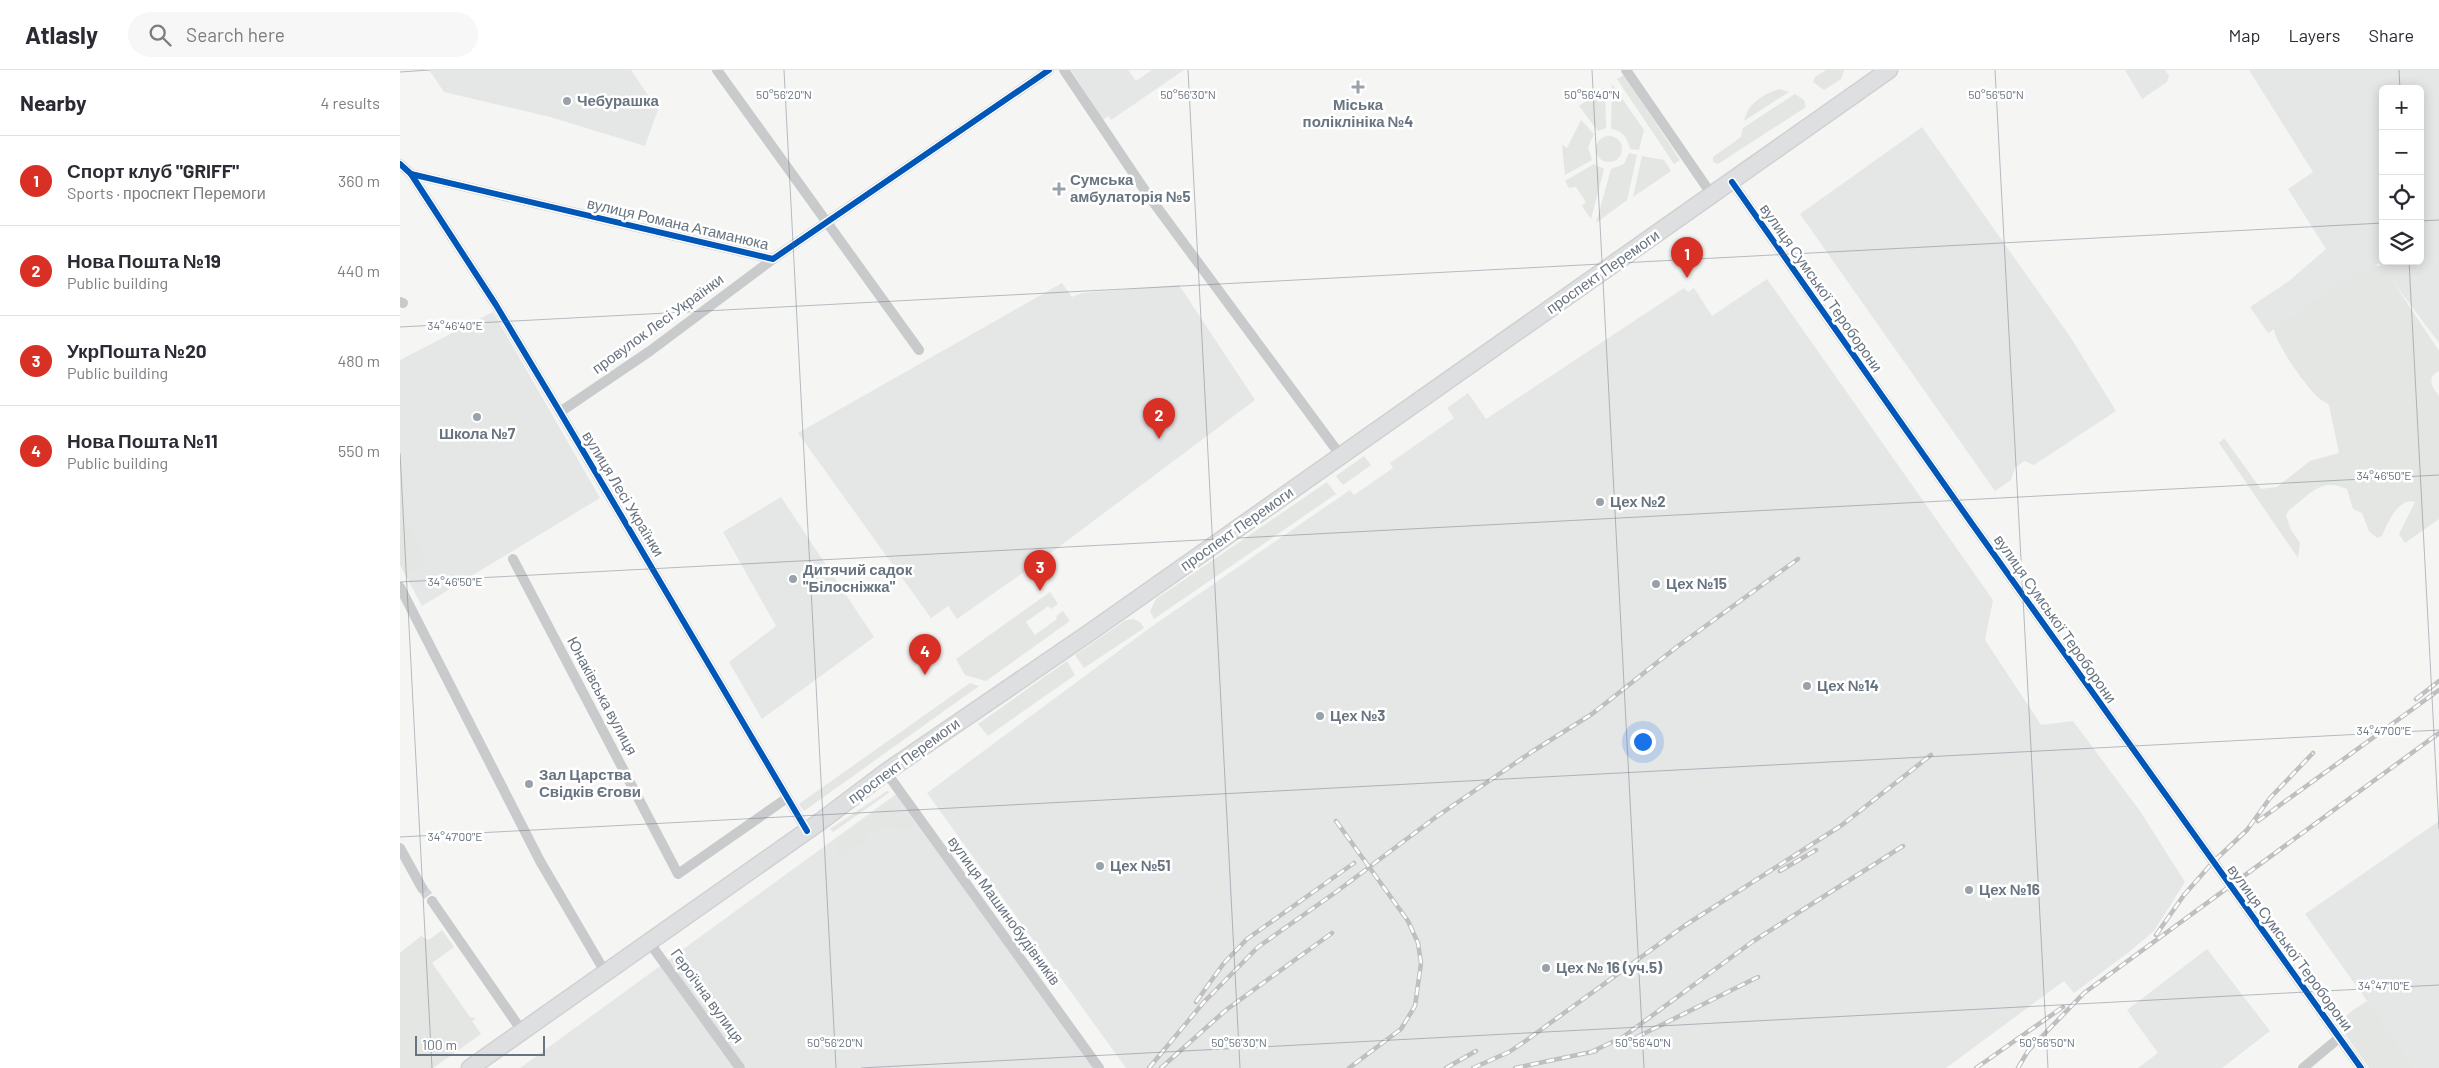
<!DOCTYPE html>
<html lang="en">
<head>
<meta charset="utf-8">
<style>
  body { margin:0; font-family:Barlow,sans-serif; background:#f7f7f7; color:#2b2b33 }
  .controls { position:absolute; right:15px; top:15px; display:grid; overflow:hidden; border-radius:8px; box-shadow:0 2px 12px #0003 }
  .controls button { width:45px; height:45px; display:grid; place-items:center; padding:0; border:0; border-bottom:1px solid #e1e1e2; background:#fff; color:#2b2b33; font:25px sans-serif }
  .scale { position:absolute; left:15px; bottom:12px; width:130px; box-sizing:border-box; padding-left:5px; border:2px solid #687480; border-top:0; font-size:14px; line-height:18px; white-space:nowrap; color:#687480; -webkit-text-stroke:4px #fff; paint-order:stroke }
  .you { position:absolute; left:1242px; top:671px; width:18px; height:18px; margin:-12px; border:4px solid #fff; border-radius:50%; background:#1a73e8; box-shadow:0 0 0 8px #1a73e833 }
  .badge { display:grid; place-items:center; width:32px; height:32px; border-radius:50%; background:#d93025; color:#fff; font-size:16px; font-weight:700 }
  .pin { position:absolute; translate:-50% -41px; filter:drop-shadow(0 1px 2px #0008) }
  .pin::after { content:''; position:absolute; top:26px; width:18px; height:15px; background:inherit; clip-path:polygon(0 0,100% 0,50% 100%) }
  .list { margin:0; padding:0; list-style:none }
  h2 { display:flex; justify-content:space-between; align-items:center; height:65px; margin:0; padding:0 20px; font-size:21px }
  h2 small { font-size:16px; font-weight:400; color:#7c7c81 }
  .list li { display:grid; grid-template-columns:32px 1fr auto; gap:15px; align-items:center; box-sizing:border-box; height:90px; padding:0 20px; border-top:1px solid #e1e1e2 }
  .list b { display:block; font-size:19px; white-space:nowrap }
  .list p { margin:0; font-size:16px; white-space:nowrap; color:#7c7c81 }
  .list em { font-size:16px; font-style:normal; color:#7c7c81 }
  .icon { flex:none; width:28px; height:28px; fill:none; stroke:currentColor; stroke-width:2; stroke-linecap:round; stroke-linejoin:round }
  .map { position:relative; flex:none; width:2039px; height:998px; overflow:hidden }
  header { display:flex; align-items:center; gap:30px; box-sizing:border-box; height:70px; padding:0 25px; background:#fff; border-bottom:1px solid #e1e1e2 }
  header strong { font-size:24px }
  nav { display:flex; gap:28px; margin-inline-start:auto; font-size:18px }
  .search { width:350px; height:45px; background:#f7f7f7; display:flex; align-items:center; gap:12px; box-sizing:border-box; padding:0 18px; border-radius:28px; color:#7c7c81; font-size:19px }
  main { display:flex }
  aside { flex:1; background:#fff }
  .map>svg:first-child { display:block }
  .built { fill:#e5e6e6; fill-rule:evenodd }
  .green { fill:#e3e6e2 }
  .lines { fill:none; stroke-linecap:round; stroke-linejoin:round }
  .minor-tunnel { stroke:#d2d5d7; stroke-width:10; stroke-dasharray:10 5; stroke-linecap:butt }
  .primary-casing { stroke:#d1d1d2; stroke-width:19 }
  .minor { stroke:#c9cacb; stroke-width:10 }
  .primary { stroke:#dedfe0; stroke-width:16 }
  .rail-casing { stroke:#bfbfc0; stroke-width:4.5 }
  .rail { stroke:#fff; stroke-width:2.5; stroke-dasharray:8; stroke-linecap:butt }
  .cycleway-casing { stroke:#fff; stroke-width:9 }
  .cycleway { stroke:#0057b8; stroke-width:6 }
  .ticks { fill:none; stroke:#687480; stroke-width:1; stroke-opacity:0.45 }
  .poi-dot { fill:#99a1a9; stroke:#fff; stroke-width:2 }
  .labels { text-anchor:middle; stroke-width:5; stroke-linejoin:round; paint-order:stroke }
  .poi-label { font-size:15px; font-weight:bold; fill:#687480; stroke:#fff; text-anchor:start }
  .street-label { font-size:15px; fill:#687480; stroke:#fff }
  .ticks-label { font-size:12px; text-anchor:middle; fill:#687480; stroke:#fff; stroke-width:5; stroke-linejoin:round; paint-order:stroke }
</style>
</head>
<body>
<header>
<strong>Atlasly</strong>
<div class="search"><svg class="icon" aria-label="search" viewBox="0 0 24 24"><circle cx="10" cy="10" r="6"/><path d="M15 15l6 6"/></svg>Search here</div>
<nav><a>Map</a><a>Layers</a><a>Share</a></nav>
</header>
<main>
<aside>
<h2>Nearby<small>4 results</small></h2>
<ul class="list">
<li><span class="badge">1</span><div><b>Спорт клуб &quot;GRIFF&quot;</b><p>Sports · проспект Перемоги</p></div><em>360 m</em></li>
<li><span class="badge">2</span><div><b>Нова Пошта №19</b><p>Public building</p></div><em>440 m</em></li>
<li><span class="badge">3</span><div><b>УкрПошта №20</b><p>Public building</p></div><em>480 m</em></li>
<li><span class="badge">4</span><div><b>Нова Пошта №11</b><p>Public building</p></div><em>550 m</em></li>
</ul>
</aside>
<div class="map">
<svg width="2039" height="998" viewBox="0 0 2039 998">
  <rect width="100%" height="100%" fill="#f5f5f4"/>
  <g class="built">
    <path d="M29,0h202l27,40 -13,36 -95,-29 -106,-25z"/>
    <path d="M671,0h57l8,11 16,-11h32l-73,50 -3,-4 -5,4z"/>
    <path d="M1725,0h40l4,6 -2,6 -25,17z"/>
    <path d="M1849,0h190v273l-60,-80 -111,70 -18,-26 39,-26 37,-32 -38,-60 25,-17zM1983,19h37v172h-37z"/>
    <path d="M1522,57l149,211 45,73 -82,54 -10,-4 -9,7 -4,12 -16,11 -195,-277z"/>
    <path d="M1367,209l226,321 -8,40 49,74 7,11 32,-4 67,90 45,71 -31,49 -25,21 -55,41 -10,-12 -118,87h-820l-199,-275 224,-166 199,-137 4,5 39,-27 -3,-5 64,-45 -7,-10 21,-15 18,26 198,-131 4,4 6,-4 18,28z"/>
    <path d="M662,213l10,14 10,-4 97,-8 76,115 -215,161 -83,58 -9,-13 -17,12 -133,-185z"/>
    <path d="M93,242l107,186 -178,108 -22,-41v-205z"/>
    <path d="M381,427l93,140 -112,82 -33,-57 47,-36 -53,-94z"/>
    <path d="M499,722l195,276h-574z"/>
    <path d="M2039,751v247h-24l-110,-154z"/>
    <path d="M1807,879l63,82 -48,37h-84l20,-15 -31,-43z"/>
  </g>
  <g class="green">
    <path d="M1426,0h18l-3,9 -17,11 -11,-8 2,-5z"/>
    <path d="M1224,5l56,85 -6,4 -57,-85z"/>
    <path d="M1212,14l32,46 -5,20 -9,-1c-2,-11 -8,-19 -19,-20z"/>
    <path d="M1205,17l1,41 -8,3 -19,-25z"/>
    <path d="M1379,19l10,3 -45,29c4,-18 18,-26 35,-32z"/>
    <path d="M1395,24l9,6 2,7 -88,57 -5,-2v-5l28,-20 2,-9z"/>
    <path d="M1181,50l13,14 -6,13 4,13 -27,15 -3,-30 5,3z"/>
    <circle cx="1209" cy="79" r="13"/>
    <path d="M1229,83l8,2 -10,45 -31,23 15,-54 13,-5z"/>
    <path d="M1242,86l22,4 7,11 -38,26z"/>
    <path d="M1194,94l10,5 -13,50 -9,-13 4,-4 -10,-15 -7,1 -4,-7z"/>
    <path d="M1973,196h9l4,5 53,80v20c-13,7 -7,16 0,25v123l-34,24 -6,-9 16,-32c-16,-5 -28,21 -33,34l-5,2 -8,-7 -7,-18 -9,-4 -6,-20c-27,-12 -37,6 -58,21l-3,5 5,15 9,13 -2,15 -79,-115 5,-5 37,51 16,-2 33,-26 29,-8 -10,-48c-3,-3 -7,-4 -10,-7 -12,-10 -44,-55 -45,-69l66,-46z"/>
    <path d="M964,386l7,9 -28,20 -7,-9z"/>
    <path d="M927,412l9,12 -182,125 -4,-8 6,-12z"/>
    <path d="M7,452l21,40 -22,12 -6,-11v-37z"/>
    <path d="M650,522l8,12 -7,5 -3,-3 -22,16 9,13 22,-16 -1,-3 7,-5 7,10 -84,60 -21,-6 -9,-16z"/>
    <path d="M733,549l7,3 4,6 -60,40 -9,-13 51,-35z"/>
    <path d="M667,591l8,14 -87,61 -10,-12z"/>
    <path d="M570,613l9,3 -175,125 -5,-7z"/>
    <path d="M487,721l3,1 -57,40 -3,-3z"/>
    <path d="M493,731l20,26 -6,2 -21,-3 -8,5 -2,-3 -11,8 2,3 -21,14 -9,3v-16z"/>
    <path d="M42,860l12,17 -22,16 38,54 6,1 -4,3 9,13 -48,34h-33v-115l21,-17 8,4z"/>
    <path d="M1967,931l7,9 41,58h-46l-26,-37c-6,-14 14,-23 24,-30z"/>
  </g>
  <g class="lines">
    <path class="minor-tunnel" d="M22,818l10,13"/>
    <g class="primary-casing">
      <path id="primary" d="M70,998l351,-247 65,-49 203,-139 800,-563"/>
    </g>
    <g class="minor">
      <path d="M317,0l202,280"/>
      <path d="M664,0l84,125 193,261"/>
      <path d="M1226,0l86,125"/>
      <path d="M0,94l11,10 362,85 276,-189"/>
      <path d="M11,104l85,131 64,107 247,419"/>
      <path d="M1332,112l238,339 391,547"/>
      <path d="M0,232l3,1"/>
      <path d="M160,342l90,-61 123,-92"/>
      <path d="M113,489l165,315 109,-76"/>
      <path d="M0,517l140,274 65,111"/>
      <path d="M486,702l213,296"/>
      <path d="M0,778l22,40"/>
      <path d="M32,831l90,130"/>
      <path d="M249,872l91,126"/>
      <path d="M1903,998l36,-30"/>
    </g>
    <use href="#primary" class="primary"/>
    <g class="rail-casing">
      <g id="rail">
        <path d="M2016,629l23,-18"/>
        <path d="M936,751l72,100 10,22 3,20 -6,43 -14,23 -52,39"/>
        <path d="M1858,751l181,-131"/>
        <path d="M1380,801l36,-21"/>
        <path d="M1756,865l28,-40 29,-33 34,-32 23,-32 43,-45"/>
        <path d="M796,932l28,-39 23,-24 107,-76"/>
        <path d="M1222,972l13,-4 123,-61"/>
        <path d="M1189,983l34,-16 129,-95 151,-96"/>
        <path d="M749,998l54,-65 55,-56 78,-55 100,-75 97,-66 59,-37 86,-68 120,-87"/>
        <path d="M761,998l65,-58 106,-77"/>
        <path d="M1046,998l30,-17"/>
        <path d="M1073,998l36,-16 15,-10 160,-116 158,-101 89,-70"/>
        <path d="M1115,998l81,-17"/>
        <path d="M1576,998l87,-61"/>
        <path d="M1618,998l10,-17 56,-58 355,-260"/>
      </g>
    </g>
    <use href="#rail" class="rail"/>
    <g class="cycleway-casing">
      <g id="cycleway">
        <path d="M0,94l11,10 362,85 276,-189"/>
        <path d="M11,104l85,131 64,107 247,419"/>
        <path d="M1332,112l238,339 391,547"/>
      </g>
    </g>
    <use href="#cycleway" class="cycleway"/>
  </g>
  <path class="ticks" d="M384,0l52,998M788,0l52,998M1192,0l52,998M1595,0l53,998M1999,0l1,19M0,2l30,-2M2020,151l19,-1M2009,191l30,568M0,257l1983,-104M0,383l32,615M0,512l2039,-107M0,767l2039,-107M461,998l1578,-83"/>
  <g class="poi-dot">
    <path d="M955.5 9.5h5v5h5v5h-5v5h-5v-5h-5v-5h5z"/>
    <circle cx="167" cy="31" r="5"/>
    <path d="M656.5 111.5h5v5h5v5h-5v5h-5v-5h-5v-5h5z"/>
    <circle cx="77" cy="347" r="5"/>
    <circle cx="1200" cy="432" r="5"/>
    <circle cx="393" cy="509" r="5"/>
    <circle cx="1256" cy="514" r="5"/>
    <circle cx="1407" cy="616" r="5"/>
    <circle cx="920" cy="646" r="5"/>
    <circle cx="129" cy="714" r="5"/>
    <circle cx="700" cy="796" r="5"/>
    <circle cx="1569" cy="820" r="5"/>
    <circle cx="1146" cy="898" r="5"/>
  </g>
  <g class="labels">
    <g class="poi-label">
      <text x="177" y="36">Чебурашка</text>
      <text x="958" y="40" text-anchor="middle">Міська<tspan x="958" dy="17">поліклініка №4</tspan></text>
      <text x="670" y="115">Сумська<tspan x="670" dy="17">амбулаторія №5</tspan></text>
      <text x="77" y="369" text-anchor="middle">Школа №7</text>
      <text x="1210" y="437">Цех №2</text>
      <text x="403" y="505">Дитячий садок<tspan x="403" dy="17">"Білосніжка"</tspan></text>
      <text x="1266" y="519">Цех №15</text>
      <text x="1417" y="621">Цех №14</text>
      <text x="930" y="651">Цех №3</text>
      <text x="139" y="710">Зал Царства<tspan x="139" dy="17">Свідків Єгови</tspan></text>
      <text x="710" y="801">Цех №51</text>
      <text x="1579" y="825">Цех №16</text>
      <text x="1156" y="903">Цех № 16 (уч.5)</text>
    </g>
    <g class="street-label">
      <text transform="translate(278 154) rotate(13)" y="5">вулиця Романа Атаманюка</text>
      <text transform="translate(1203 202) rotate(-35)" y="5">проспект Перемоги</text>
      <text transform="translate(1421 218) rotate(55)" y="5">вулиця Сумської Тероборони</text>
      <text transform="translate(258 254) rotate(-36)" y="5">провулок Лесі Українки</text>
      <text transform="translate(223 424) rotate(59)" y="5">вулиця Лесі Українки</text>
      <text transform="translate(837 459) rotate(-35)" y="5">проспект Перемоги</text>
      <text transform="translate(1655 549) rotate(55)" y="5">вулиця Сумської Тероборони</text>
      <text transform="translate(202 626) rotate(62)" y="5">Юнаківська вулиця</text>
      <text transform="translate(504 691) rotate(-36)" y="5">проспект Перемоги</text>
      <text transform="translate(604 841) rotate(54)" y="5">вулиця Машинобудівників</text>
      <text transform="translate(1890 878) rotate(54)" y="5">вулиця Сумської Тероборони</text>
      <text transform="translate(307 926) rotate(54)" y="5">Героїчна вулиця</text>
    </g>
  </g>
  <g class="ticks-label">
    <text x="384" y="29">50°56'20"N</text>
    <text x="788" y="29">50°56'30"N</text>
    <text x="1192" y="29">50°56'40"N</text>
    <text x="1596" y="29">50°56'50"N</text>
    <text x="55" y="260">34°46'40"E</text>
    <text x="1984" y="410">34°46'50"E</text>
    <text x="55" y="516">34°46'50"E</text>
    <text x="1984" y="665">34°47'00"E</text>
    <text x="55" y="771">34°47'00"E</text>
    <text x="1984" y="920">34°47'10"E</text>
    <text x="435" y="977">50°56'20"N</text>
    <text x="839" y="977">50°56'30"N</text>
    <text x="1243" y="977">50°56'40"N</text>
    <text x="1647" y="977">50°56'50"N</text>
  </g>
</svg>
<div class="controls">
<button>+</button>
<button>−</button>
<button><svg class="icon" aria-label="locate" viewBox="0 0 24 24"><circle cx="12" cy="12" r="6"/><path d="M12 2v4M12 18v4M2 12h4M18 12h4"/></svg></button>
<button><svg class="icon" aria-label="layers" viewBox="0 0 24 24"><path d="M12 4l9 5-9 5-9-5zM3 14l9 5 9-5"/></svg></button>
</div>
<div class="scale">100 m</div>
<div class="you"></div>
<div class="pin badge" style="left:1287px;top:208px">1</div>
<div class="pin badge" style="left:759px;top:369px">2</div>
<div class="pin badge" style="left:640px;top:521px">3</div>
<div class="pin badge" style="left:525px;top:605px">4</div>
</div>
</main>
</body>
</html>
